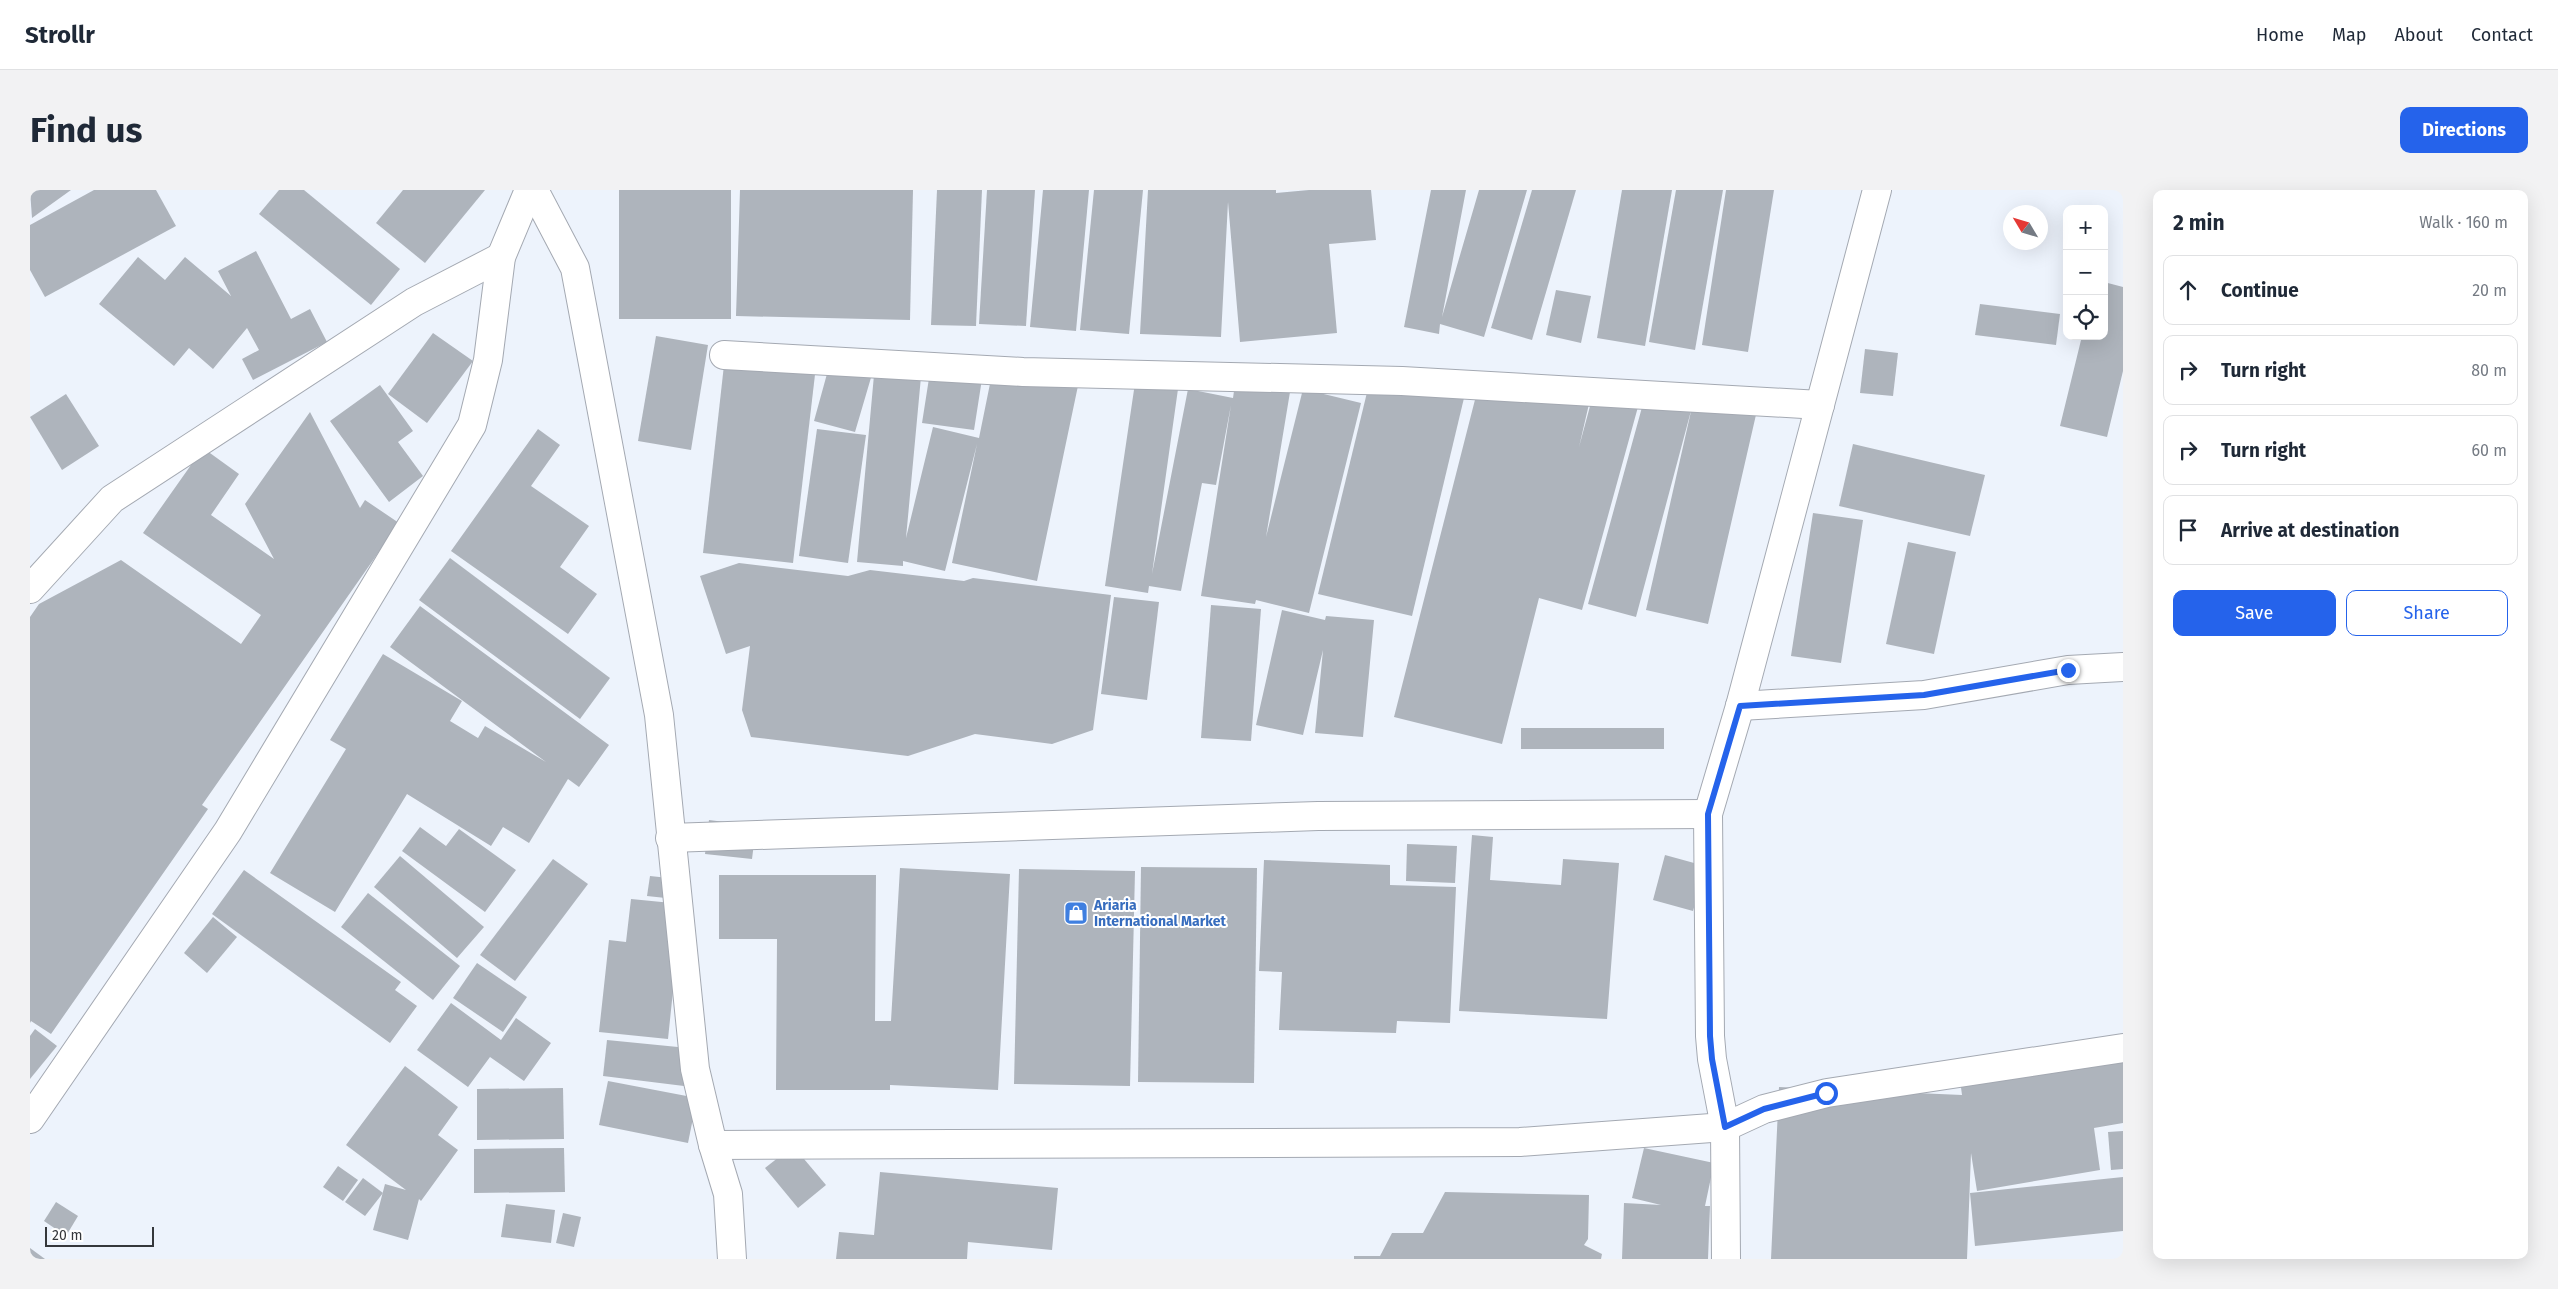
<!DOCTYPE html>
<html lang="en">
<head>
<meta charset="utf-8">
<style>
  body { margin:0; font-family:"Fira Sans",sans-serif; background:#f2f2f3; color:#1f2937 }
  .controls { position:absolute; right:15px; top:15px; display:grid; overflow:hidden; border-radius:10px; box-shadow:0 5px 20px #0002 }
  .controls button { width:45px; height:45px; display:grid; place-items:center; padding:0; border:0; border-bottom:1px solid #e0e1e3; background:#fff; color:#1f2937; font:25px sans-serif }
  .compass { position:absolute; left:1973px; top:15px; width:45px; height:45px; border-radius:50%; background:#fff; box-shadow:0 5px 20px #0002; rotate:308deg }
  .scale { position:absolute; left:15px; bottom:12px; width:109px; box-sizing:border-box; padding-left:5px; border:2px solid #35373b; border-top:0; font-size:14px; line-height:18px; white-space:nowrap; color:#35373b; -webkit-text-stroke:4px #fff; paint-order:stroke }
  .stop { position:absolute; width:15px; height:15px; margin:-11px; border:4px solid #2563eb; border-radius:50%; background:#fff }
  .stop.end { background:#2563eb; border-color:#fff; box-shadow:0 1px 5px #0008 }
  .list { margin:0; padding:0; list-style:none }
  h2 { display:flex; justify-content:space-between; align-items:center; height:65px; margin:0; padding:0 20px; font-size:21px }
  h2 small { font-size:16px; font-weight:400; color:#747a83 }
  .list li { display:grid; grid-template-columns:32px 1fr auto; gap:15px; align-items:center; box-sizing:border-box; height:70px; margin:0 10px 10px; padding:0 10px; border:1px solid #e0e1e3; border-radius:10px }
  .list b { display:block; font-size:19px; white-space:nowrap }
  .list em { font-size:16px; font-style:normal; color:#747a83 }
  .actions { display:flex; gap:10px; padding:15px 20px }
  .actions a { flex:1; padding:11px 0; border:1px solid #2563eb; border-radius:10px; text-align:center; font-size:18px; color:#2563eb }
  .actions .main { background:#2563eb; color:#fff }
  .icon { flex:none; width:28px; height:28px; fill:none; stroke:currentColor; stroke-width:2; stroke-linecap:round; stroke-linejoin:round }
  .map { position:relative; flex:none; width:2093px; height:1069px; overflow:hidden; border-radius:10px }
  header { display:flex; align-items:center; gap:30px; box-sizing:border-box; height:70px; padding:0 25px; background:#fff; border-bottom:1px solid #e0e1e3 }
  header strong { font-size:24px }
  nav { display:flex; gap:28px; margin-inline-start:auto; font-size:18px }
  .intro { display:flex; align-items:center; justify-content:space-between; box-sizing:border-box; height:120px; padding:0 30px }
  h1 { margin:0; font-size:35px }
  .button { padding:12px 22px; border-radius:10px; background:#2563eb; color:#fff; font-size:18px; font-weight:700 }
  main { display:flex; gap:30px; padding:0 30px }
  aside { flex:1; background:#fff; border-radius:10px; box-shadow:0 5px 20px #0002 }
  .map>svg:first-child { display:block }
  .building { fill:#aeb4bc }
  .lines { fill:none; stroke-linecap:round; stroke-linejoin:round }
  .minor-casing { stroke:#a4a9b2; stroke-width:30 }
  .minor { stroke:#fff; stroke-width:28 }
  .route { stroke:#2563eb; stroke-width:6 }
  .labels { text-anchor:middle; stroke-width:4; stroke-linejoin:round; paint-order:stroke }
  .shop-label { font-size:14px; font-weight:bold; fill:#366cbe; stroke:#fff; text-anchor:start }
</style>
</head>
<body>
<header>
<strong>Strollr</strong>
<nav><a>Home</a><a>Map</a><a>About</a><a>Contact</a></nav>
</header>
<div class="intro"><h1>Find us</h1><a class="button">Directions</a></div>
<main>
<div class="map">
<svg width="2093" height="1069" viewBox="0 0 2093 1069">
  <rect width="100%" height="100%" fill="#edf3fc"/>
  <g class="building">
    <path d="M0,0h41l-39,28z"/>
    <path d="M64,0h62l20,36 -131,71 -15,-27v-45z"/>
    <path d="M249,0h25l96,79 -29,36 -112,-91z"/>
    <path d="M373,0h82l-60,73 -49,-40z"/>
    <rect x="589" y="0" width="112" height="129"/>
    <path d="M710,0h173l-3,130 -174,-4z"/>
    <path d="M907,0h45l-6,136 -45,-1z"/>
    <path d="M957,0h48l-9,136 -47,-2z"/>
    <path d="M1013,0h46l-13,141 -46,-4z"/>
    <path d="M1064,0h49l-14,144 -49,-4z"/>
    <path d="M1118,0h128v3l33,-3h62l5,50 -47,4 8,89 -97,9 -12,-140 -7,135 -81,-3z"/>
    <path d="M1401,0h35l-24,127 37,-127h48l-43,147 -44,-13 -1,10 -35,-7z"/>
    <path d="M1502,0h44l-44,150 -41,-12z"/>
    <path d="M1592,0h50l-27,156 -48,-8z"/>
    <path d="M1646,0h47l-28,160 -46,-8z"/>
    <path d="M1696,0h48l-26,162 -46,-7z"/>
    <path d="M226,61l35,68 19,-10 17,33 -74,38 -11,-21 17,-9 -12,-22 -34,41 -24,-21 -15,18 -75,-62 39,-47 27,23 20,-23 46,39 -13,-25z"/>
    <path d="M2074,92l19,5v84l-16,66 -47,-11 22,-90h22z"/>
    <path d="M1526,100l35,6 -10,47 -35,-8z"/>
    <path d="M1950,114l80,10 -4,31 -81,-10z"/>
    <path d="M403,143l40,28 -46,62 -39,-29z"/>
    <path d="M626,146l52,9 -17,105 -53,-9z"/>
    <path d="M1835,159l33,4 -5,43 -33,-3z"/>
    <path d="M803,162l89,14 -16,172 27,-111 46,11 15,-74 85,17 -42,200 -85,-18 25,-119 -32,127 -42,-10v5l-46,-4 18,-198 -20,68 -41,-11z"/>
    <path d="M695,166l91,10 -23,197 -90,-10z"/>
    <path d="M902,169l52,7 -10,64 -52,-7z"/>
    <path d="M1341,186l93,22 -52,218 -94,-22z"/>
    <path d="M1105,193l43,6 -26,185 36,-185 45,9 2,-14 55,8 -24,145 37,-148 58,14 -52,210 -53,-13 -1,4 -54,-8 30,-191 -15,80 -14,-2 -21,108 -32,-5 -1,7 -43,-7z"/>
    <path d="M1449,194l113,7 -13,56 17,-63 45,12 -59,214 -43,-12 -37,146 -108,-27z"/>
    <path d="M350,195l33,46 -15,11 25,34 -34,26 -59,-81z"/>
    <path d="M1617,199l111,17 -50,218 -62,-14 46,-203 -56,210 -48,-13z"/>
    <path d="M36,204l33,52 -37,24 -32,-53z"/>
    <path d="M280,222l50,96 5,-8 34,23 -197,282 6,4 -157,225 -20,-13 -1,2v-406l9,-13 82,-44 120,84 20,-29 -118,-82 60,-85 36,26 -28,41 63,44 -29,-55z"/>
    <path d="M508,239l22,16 -29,41 58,40 -29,41 37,27 -29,40 -117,-83z"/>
    <path d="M787,239l49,6 -18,128 -49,-7z"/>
    <path d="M1823,254l132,31 -15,61 -131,-30z"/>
    <path d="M1783,323l50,7 -22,143 -50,-7z"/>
    <path d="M1878,352l48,10 -22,102 -48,-10z"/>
    <path d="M420,368l160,120 -30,41 -161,-119z"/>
    <path d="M709,373l109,13 22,-6 94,11 9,-3 138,17 -18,135 -41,14 -77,-10 -67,22 -157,-19 -9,-27 8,-64 -24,8 -26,-78z"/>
    <path d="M1084,407l45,5 -12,98 -46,-6z"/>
    <path d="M1181,415l50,4 -10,132 -50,-3z"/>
    <path d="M390,416l189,139 -30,42 -11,-8 -39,64 -26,-16 -12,19 -84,-52 -72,118 -65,-39 76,-124 -16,-9 53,-86 79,47 -12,20 28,17 7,-12 61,36 -156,-115z"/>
    <path d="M1252,420l43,10 1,-4 48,4 -11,117 -48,-4 8,-83 -20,85 -47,-10z"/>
    <rect x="1491" y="538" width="143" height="21"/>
    <path d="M679,630l47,6 -4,33 -47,-5z"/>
    <path d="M390,637l26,19 13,-17 57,41 -31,42 -83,-61z"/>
    <path d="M1442,645l21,2 -3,43 71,5 2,-26 56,4 -12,156 -148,-8z"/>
    <path d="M1377,654l50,2 -2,37 -49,-2z"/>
    <path d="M1635,665l40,11 -12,45 -40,-11z"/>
    <path d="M370,666l84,71 -27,31 -83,-71z"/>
    <path d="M523,669l35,25 -73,97 -35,-26z"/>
    <path d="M1234,670l126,5v20l66,2 -6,136 -53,-2 -1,12 -117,-3 3,-58 -23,-1z"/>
    <path d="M1111,677l116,1 -3,215 -116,-1z"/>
    <path d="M870,678l110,6 -12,216 -108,-5v5h-114l1,-151h-58v-64h157l-1,146h16z"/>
    <path d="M989,679l116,2 -5,215 -116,-2z"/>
    <path d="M214,680l157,112 -6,8 22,16 -27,37 -178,-129z"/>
    <path d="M620,686l28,3 -3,20 -28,-3z"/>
    <path d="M338,703l92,73 -27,34 -92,-73z"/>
    <path d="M601,709l51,5 -14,135 -69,-7 10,-92 17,2z"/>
    <path d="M183,727l24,20 -30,36 -23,-20z"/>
    <path d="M447,773l50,34 -24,35 -50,-34z"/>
    <path d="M421,813l50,37 15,-22 35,25 -27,38 -34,-24 -22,30 -51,-37z"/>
    <path d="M5,839l22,17 -27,33v-43z"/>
    <path d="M577,850l81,8 -4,38 -81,-10z"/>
    <path d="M2093,864v69l-29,5 6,42 -123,21 -6,-38 -4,106h-196l8,-172 183,8 -2,-15z"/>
    <path d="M375,876l53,41 -20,28 20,15 -37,51 -2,-2 -11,41 -35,-10 12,-46 21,6 -60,-45z"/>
    <path d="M578,891l89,17 -9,45 -89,-18z"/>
    <path d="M533,898l1,51 -87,1v-51z"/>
    <path d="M2093,941v38l-12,1 -3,-38z"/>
    <path d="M763,956l33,39 -28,23 -33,-40z"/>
    <path d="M534,958l1,44 -91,1v-44z"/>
    <path d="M1614,958l70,15 -9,43h5l-2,53h-86l2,-56 37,2 -29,-7z"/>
    <path d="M308,976l20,14 -15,21 -20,-14z"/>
    <path d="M850,982l178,16 -6,62 -84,-8 -1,17h-131l3,-27 35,3z"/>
    <path d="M2093,987v54l-148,15 -5,-53z"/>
    <path d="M333,988l20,15 -18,23 -20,-14z"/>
    <path d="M1415,1002l144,3 -1,44 -4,6 18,9 -1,5h-247v-3h26l12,-23h31z"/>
    <path d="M26,1012l22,14 -12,20 -22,-15z"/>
    <path d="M476,1014l49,6 -4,33 -50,-6z"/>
    <path d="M533,1023l18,4 -7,30 -18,-4z"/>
    <path d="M0,1058l15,11h-15z"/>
  </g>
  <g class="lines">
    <g class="minor-casing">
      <g id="minor">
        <path d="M504,0l41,78 84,447 36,354 18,76 15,49 4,65"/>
        <path d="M694,165l299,17 379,9 418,24"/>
        <path d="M0,399l82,-90 302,-197 87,-45"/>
        <path d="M1710,516l184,-11 144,-25 55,-3"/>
        <path d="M640,648l648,-22 390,-2"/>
        <path d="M0,929l198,-288 244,-406 16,-65 13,-103 28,-67"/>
        <path d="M683,955l807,-3 205,-15 39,-18 63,-16 296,-45"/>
        <path d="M1696,1069l-1,-132 -13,-68 -2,-23 -2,-222 32,-108 137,-516"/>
      </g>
    </g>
    <use href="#minor" class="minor"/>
  </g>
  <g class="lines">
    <path class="route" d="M1796,903l-62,16 -39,18 -13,-68 -2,-23 -2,-222 32,-108 184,-11 144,-25"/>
  </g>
  <defs>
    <g id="shop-square" transform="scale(1.25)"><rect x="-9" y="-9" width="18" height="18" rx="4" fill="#3f7fe0" stroke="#fff"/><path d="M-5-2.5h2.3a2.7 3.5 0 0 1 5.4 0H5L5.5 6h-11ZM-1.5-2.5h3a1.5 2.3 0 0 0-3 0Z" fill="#fff"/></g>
  </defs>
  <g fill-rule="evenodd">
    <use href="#shop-square" x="1046" y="723"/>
  </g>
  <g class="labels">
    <g class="shop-label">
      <text x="1064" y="720">Ariaria<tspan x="1064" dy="16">International Market</tspan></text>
    </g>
  </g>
</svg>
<div class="controls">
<button>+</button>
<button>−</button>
<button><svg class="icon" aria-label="locate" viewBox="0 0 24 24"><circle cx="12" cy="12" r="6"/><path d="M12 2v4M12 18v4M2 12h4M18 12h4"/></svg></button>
</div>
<svg class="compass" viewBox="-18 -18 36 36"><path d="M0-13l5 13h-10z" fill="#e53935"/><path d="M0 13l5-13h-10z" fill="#747a83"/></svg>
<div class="scale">20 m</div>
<div class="stop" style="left:1796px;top:903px"></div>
<div class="stop end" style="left:2038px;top:480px"></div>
</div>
<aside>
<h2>2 min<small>Walk · 160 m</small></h2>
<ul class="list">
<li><svg class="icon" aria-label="ahead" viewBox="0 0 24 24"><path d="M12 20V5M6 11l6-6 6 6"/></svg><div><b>Continue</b></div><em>20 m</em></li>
<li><svg class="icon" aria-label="right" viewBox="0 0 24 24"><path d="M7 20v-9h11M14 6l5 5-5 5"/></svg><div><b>Turn right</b></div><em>80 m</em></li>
<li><svg class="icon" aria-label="right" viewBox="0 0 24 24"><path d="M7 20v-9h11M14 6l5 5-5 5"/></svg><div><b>Turn right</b></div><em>60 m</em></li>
<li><svg class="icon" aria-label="arrive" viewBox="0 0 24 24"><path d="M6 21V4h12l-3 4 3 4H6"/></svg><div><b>Arrive at destination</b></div></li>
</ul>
<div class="actions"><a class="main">Save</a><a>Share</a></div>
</aside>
</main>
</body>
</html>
